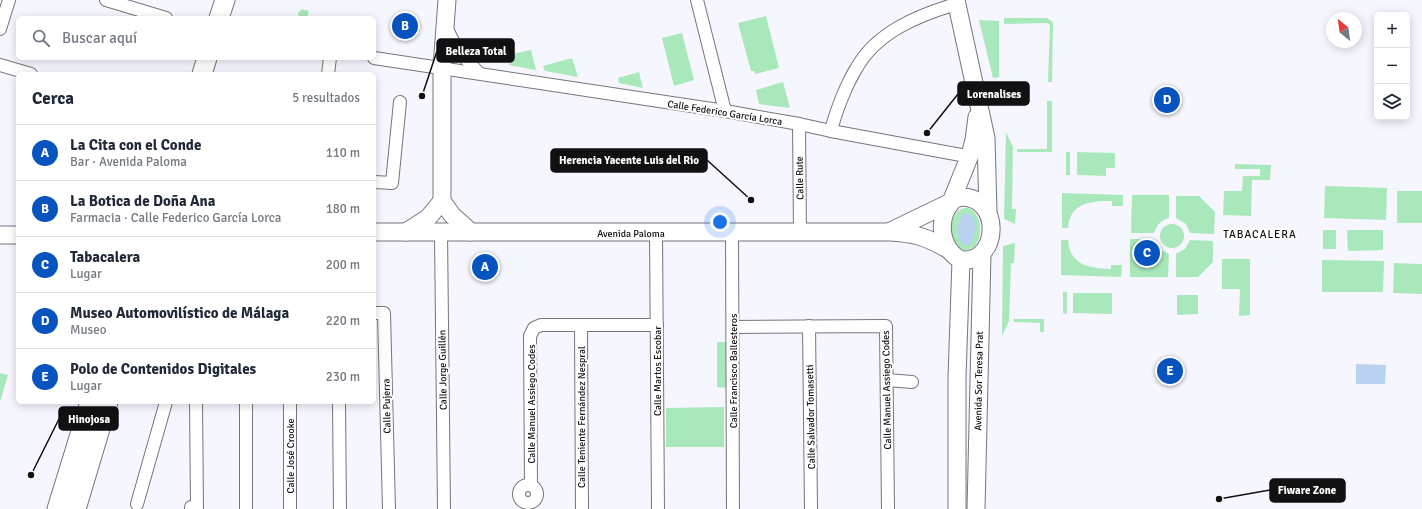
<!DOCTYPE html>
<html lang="es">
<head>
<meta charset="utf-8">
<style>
  body { margin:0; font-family:Signika,sans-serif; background:#f6f6f7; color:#1f2937 }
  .controls { position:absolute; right:12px; top:12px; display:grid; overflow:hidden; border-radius:6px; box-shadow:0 2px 10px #0003 }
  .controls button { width:36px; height:36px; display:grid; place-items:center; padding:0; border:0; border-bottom:1px solid #e0e1e3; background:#fff; color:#1f2937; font:20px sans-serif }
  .compass { position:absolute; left:1326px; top:12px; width:36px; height:36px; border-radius:50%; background:#fff; box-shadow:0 2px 10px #0003; rotate:331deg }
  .you { position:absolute; left:720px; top:222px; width:14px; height:14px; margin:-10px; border:3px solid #fff; border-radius:50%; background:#1a73e8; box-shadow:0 0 0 6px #1a73e833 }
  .badge { display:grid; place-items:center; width:26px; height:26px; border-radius:50%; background:#0754be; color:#fff; font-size:13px; font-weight:700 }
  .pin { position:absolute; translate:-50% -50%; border:2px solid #fff; box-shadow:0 1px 4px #0006 }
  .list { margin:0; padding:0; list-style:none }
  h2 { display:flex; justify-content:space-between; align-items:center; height:52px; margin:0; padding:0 16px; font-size:17px }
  h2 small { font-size:13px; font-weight:400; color:#747a83 }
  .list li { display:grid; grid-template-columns:26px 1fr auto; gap:12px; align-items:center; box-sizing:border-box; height:56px; padding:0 16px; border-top:1px solid #e0e1e3 }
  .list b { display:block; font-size:15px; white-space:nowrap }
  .list p { margin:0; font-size:13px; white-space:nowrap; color:#747a83 }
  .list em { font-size:13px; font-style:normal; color:#747a83 }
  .icon { flex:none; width:22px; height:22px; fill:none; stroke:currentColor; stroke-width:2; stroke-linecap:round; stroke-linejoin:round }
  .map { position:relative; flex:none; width:1422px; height:509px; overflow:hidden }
  .search { position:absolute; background:#fff; box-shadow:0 2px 10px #0003; left:16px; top:16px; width:360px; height:44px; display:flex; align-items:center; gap:10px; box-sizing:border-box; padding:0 14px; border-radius:6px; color:#747a83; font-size:15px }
  .panel { position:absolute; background:#fff; box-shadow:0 2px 10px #0003; left:16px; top:72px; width:360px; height:332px; border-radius:6px }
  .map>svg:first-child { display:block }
  .green { fill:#a9e8bb }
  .water { fill:#bbd1f0 }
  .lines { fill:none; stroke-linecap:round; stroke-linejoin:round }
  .street-casing { stroke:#76757d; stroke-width:14 }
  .secondary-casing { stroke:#76757d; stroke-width:19 }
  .primary-casing { stroke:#76757d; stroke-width:21 }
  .street { stroke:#fff; stroke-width:12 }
  .secondary { stroke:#fff; stroke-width:17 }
  .primary { stroke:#fff; stroke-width:19 }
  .labels { text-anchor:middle; stroke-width:4; stroke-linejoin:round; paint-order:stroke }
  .street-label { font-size:10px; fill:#111114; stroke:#fff }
  .neighbourhood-label { font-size:11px; letter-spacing:1px; fill:#111114; stroke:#fff }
  .leader { fill:none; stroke:#111114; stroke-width:1.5 }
  .callout-dot { fill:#111114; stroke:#fff; stroke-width:1.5 }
  .callout { fill:#111114; stroke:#111114; stroke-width:1.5 }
  .callout-label { font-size:11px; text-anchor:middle; font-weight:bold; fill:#fff }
</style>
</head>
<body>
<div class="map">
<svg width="1422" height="509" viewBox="0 0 1422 509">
  <rect width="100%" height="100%" fill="#f6f6ff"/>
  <g class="green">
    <path d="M302,9l7,2 -2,7h-8l-1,-5z"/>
    <path d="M766,16l13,52 -24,6 -1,-3h-3l-13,-48z"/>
    <path d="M1004,18h43l6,4 -1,60h-4l2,-57 -3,-2 -43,1z"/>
    <path d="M979,20l20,1v56l-6,1z"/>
    <path d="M682,33l12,47 -20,6 -12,-48z"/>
    <path d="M531,50l5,20 -27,-5 4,-11z"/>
    <path d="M572,58l6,19 -33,-6 -2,-5z"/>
    <path d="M639,72l4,16 -24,-5 -1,-5z"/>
    <path d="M783,82l7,26 -31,-4 -3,-14z"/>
    <path d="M1047,101h5v51h-35v-3h30z"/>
    <path d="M1006,132l7,15 -1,62h4l-1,15 -11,-5z"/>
    <rect x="1066" y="152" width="4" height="23"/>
    <path d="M1077,152l38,1v15h-9v8l-29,-1z"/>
    <path d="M1235,164l36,1 -1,15h-18l-1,36 -28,-1 1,-24h18l1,-15h17v-7h-25z"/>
    <path d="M1325,186l62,2 -1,32 -62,-2z"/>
    <rect x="1397" y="191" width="25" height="32"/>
    <path d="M1062,193l61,2v11h-11v-5c-20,0 -42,1 -44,27h-6z"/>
    <path d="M1132,195h37v23c-8,2 -12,7 -15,15h-23z"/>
    <path d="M1176,196h23l16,16 -1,22 -24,-1 -4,-9 -10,-6z"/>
    <path d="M968,208c19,7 15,46 -5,42 -16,-3 -15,-35 -2,-41 2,-1 5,-1 7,-1z"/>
    <circle cx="1172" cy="236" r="12"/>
    <rect x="1323" y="230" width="13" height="19"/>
    <path d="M1347,230h36v20l-35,1z"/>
    <path d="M1130,239h24l4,9 11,6 -1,23h-38z"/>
    <path d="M1061,240h7c2,26 22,28 43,29v-4h11l-1,12 -60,-2z"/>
    <path d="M1190,240l23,1v21l-15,15h-22v-23l9,-5z"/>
    <path d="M1015,243l-1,20h-3l-2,58 -7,15 1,-90z"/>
    <path d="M1222,259h28v56l-11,1 1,-27h-18z"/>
    <path d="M1322,260l62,1 -1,31h-61z"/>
    <path d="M1394,263l28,1v30l-29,-1z"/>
    <path d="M1063,292h4v22l-4,-1z"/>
    <path d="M1073,293h39v21l-39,-1z"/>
    <path d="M1177,295h21v19l-21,1z"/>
    <path d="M1013,319h31v13h-4v-9l-26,-1z"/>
    <path d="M717,342h10v46l-10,-1z"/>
    <path d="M0,373l8,2 -8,27z"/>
    <path d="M724,407v40h-58v-39z"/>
  </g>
  <g class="water">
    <path d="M966,213c14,3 9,23 4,32 -15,3 -17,-26 -4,-32z"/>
    <path d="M1356,364l30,1 -1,19h-29z"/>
  </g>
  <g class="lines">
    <g class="street-casing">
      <g id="street">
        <path d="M106,0l60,18"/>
        <path d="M697,0l28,111"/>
        <path d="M446,27c8,19 19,32 33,46"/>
        <path d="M0,29l9,-29"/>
        <path d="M374,58l351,53 74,13 32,7 130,24h9"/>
        <path d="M0,65l31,9"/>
        <path d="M328,74l2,-16"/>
        <path d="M799,124l1,108"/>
        <path d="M831,131c4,-17 8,-27 15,-43 3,-6 6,-13 10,-19 20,-37 63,-54 100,-65"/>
        <path d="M374,182l18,1 8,-81"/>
        <path d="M441,232l3,277"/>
        <path d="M656,232l2,277"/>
        <path d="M732,232l1,277"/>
        <path d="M374,313h10l5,196"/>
        <path d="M581,325l1,184"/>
        <path d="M809,326l2,183"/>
        <path d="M733,327l153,-1 2,183"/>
        <path d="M887,380l25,2"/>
        <path d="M339,402l1,107"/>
        <circle cx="528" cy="494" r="9"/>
        <path d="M531,485l-1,-149 4,-8 7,-3h116"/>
        <path d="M137,504l29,-102"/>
        <path d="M191,509v-2l6,1 -1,-106"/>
        <path d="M246,509v-107"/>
        <path d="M290,509v-107"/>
      </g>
    </g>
    <g class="secondary-casing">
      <g id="secondary">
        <path d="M447,0l-5,67v134l10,14 19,17"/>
        <path d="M956,0l30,138 2,74"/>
        <path d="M961,197c41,0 38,63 4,63 -7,0 -13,-6 -17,-12 -8,-13 -8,-33 3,-45 2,-3 7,-5 10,-6z"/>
        <path d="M891,231l60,-29 19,-47 4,-15 3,-23"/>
        <path d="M374,232h515c25,1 38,5 60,18"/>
        <path d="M406,232l22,-14 14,-17"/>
        <path d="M0,235h18"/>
        <path d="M957,509v-132l4,-117"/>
        <path d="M976,509l6,-255"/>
      </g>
    </g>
    <g class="primary-casing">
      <g id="primary">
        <path d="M219,18l6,-18"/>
        <path d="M202,74l5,-16"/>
        <path d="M57,509l33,-107"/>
        <path d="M76,509l32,-107"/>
      </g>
    </g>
    <use href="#street" class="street"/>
    <use href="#secondary" class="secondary"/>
    <use href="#primary" class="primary"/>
  </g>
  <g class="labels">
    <g class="street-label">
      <text transform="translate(725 112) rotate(9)" y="4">Calle Federico García Lorca</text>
      <text transform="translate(799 178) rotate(-91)" y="4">Calle Rute</text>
      <text x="631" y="237">Avenida Paloma</text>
      <text transform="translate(442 370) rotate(-91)" y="4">Calle Jorge Guillén</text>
      <text transform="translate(657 371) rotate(-90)" y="4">Calle Martos Escobar</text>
      <text transform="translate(733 371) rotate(-90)" y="4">Calle Francisco Ballesteros</text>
      <text transform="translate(978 381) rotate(-89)" y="4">Avenida Sor Teresa Prat</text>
      <text transform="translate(886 390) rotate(-91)" y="4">Calle Manuel Assiego Codes</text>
      <text transform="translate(531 404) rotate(-90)" y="4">Calle Manuel Assiego Codes</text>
      <text transform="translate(386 406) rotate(-91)" y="4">Calle Pujerra</text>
      <text transform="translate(581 417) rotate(-90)" y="4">Calle Teniente Fernández Nespral</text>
      <text transform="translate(810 417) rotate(-91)" y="4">Calle Salvador Tomasetti</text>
      <text transform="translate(290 456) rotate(-90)" y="4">Calle José Crooke</text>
    </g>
    <g class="neighbourhood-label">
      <text x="1260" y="238">TABACALERA</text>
    </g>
  </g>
  <path class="leader" d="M422 96L437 51M927 133L958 94M751 200L707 160M31 475L59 419M1219 499L1270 490"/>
  <g class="callout-dot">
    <circle cx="422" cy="96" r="4"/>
    <circle cx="927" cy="133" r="4"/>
    <circle cx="751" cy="200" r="4"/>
    <circle cx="31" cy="475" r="4"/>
    <circle cx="1219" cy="499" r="4"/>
  </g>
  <g class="callout">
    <rect x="437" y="39" width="77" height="23" rx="4"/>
    <rect x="958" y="82" width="71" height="23" rx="4"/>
    <rect x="551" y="149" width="156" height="23" rx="4"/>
    <rect x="59" y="407" width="59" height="23" rx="4"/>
    <rect x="1270" y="479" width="75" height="23" rx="4"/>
  </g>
  <g class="callout-label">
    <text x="476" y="55">Belleza Total</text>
    <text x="994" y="98">Lorenalises</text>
    <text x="629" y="164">Herencia Yacente Luis del Rio</text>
    <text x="89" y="423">Hinojosa</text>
    <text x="1307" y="494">Fiware Zone</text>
  </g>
</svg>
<div class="controls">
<button>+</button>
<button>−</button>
<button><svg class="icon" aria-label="layers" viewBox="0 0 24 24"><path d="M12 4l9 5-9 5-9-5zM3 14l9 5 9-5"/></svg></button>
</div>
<svg class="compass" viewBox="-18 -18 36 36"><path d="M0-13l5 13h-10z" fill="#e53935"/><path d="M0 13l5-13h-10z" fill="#747a83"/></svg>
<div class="you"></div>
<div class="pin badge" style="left:485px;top:267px">A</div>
<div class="pin badge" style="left:405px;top:26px">B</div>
<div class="pin badge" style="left:1147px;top:253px">C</div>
<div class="pin badge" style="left:1167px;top:100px">D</div>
<div class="pin badge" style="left:1170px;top:371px">E</div>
<div class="search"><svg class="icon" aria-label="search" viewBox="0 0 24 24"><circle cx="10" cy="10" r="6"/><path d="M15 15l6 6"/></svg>Buscar aquí</div>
<section class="panel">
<h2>Cerca<small>5 resultados</small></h2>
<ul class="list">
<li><span class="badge">A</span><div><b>La Cita con el Conde</b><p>Bar · Avenida Paloma</p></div><em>110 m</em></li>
<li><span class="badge">B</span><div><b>La Botica de Doña Ana</b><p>Farmacia · Calle Federico García Lorca</p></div><em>180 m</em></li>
<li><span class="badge">C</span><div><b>Tabacalera</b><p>Lugar</p></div><em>200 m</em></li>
<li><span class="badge">D</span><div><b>Museo Automovilístico de Málaga</b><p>Museo</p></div><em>220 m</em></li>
<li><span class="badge">E</span><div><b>Polo de Contenidos Digitales</b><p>Lugar</p></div><em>230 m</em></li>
</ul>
</section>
</div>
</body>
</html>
